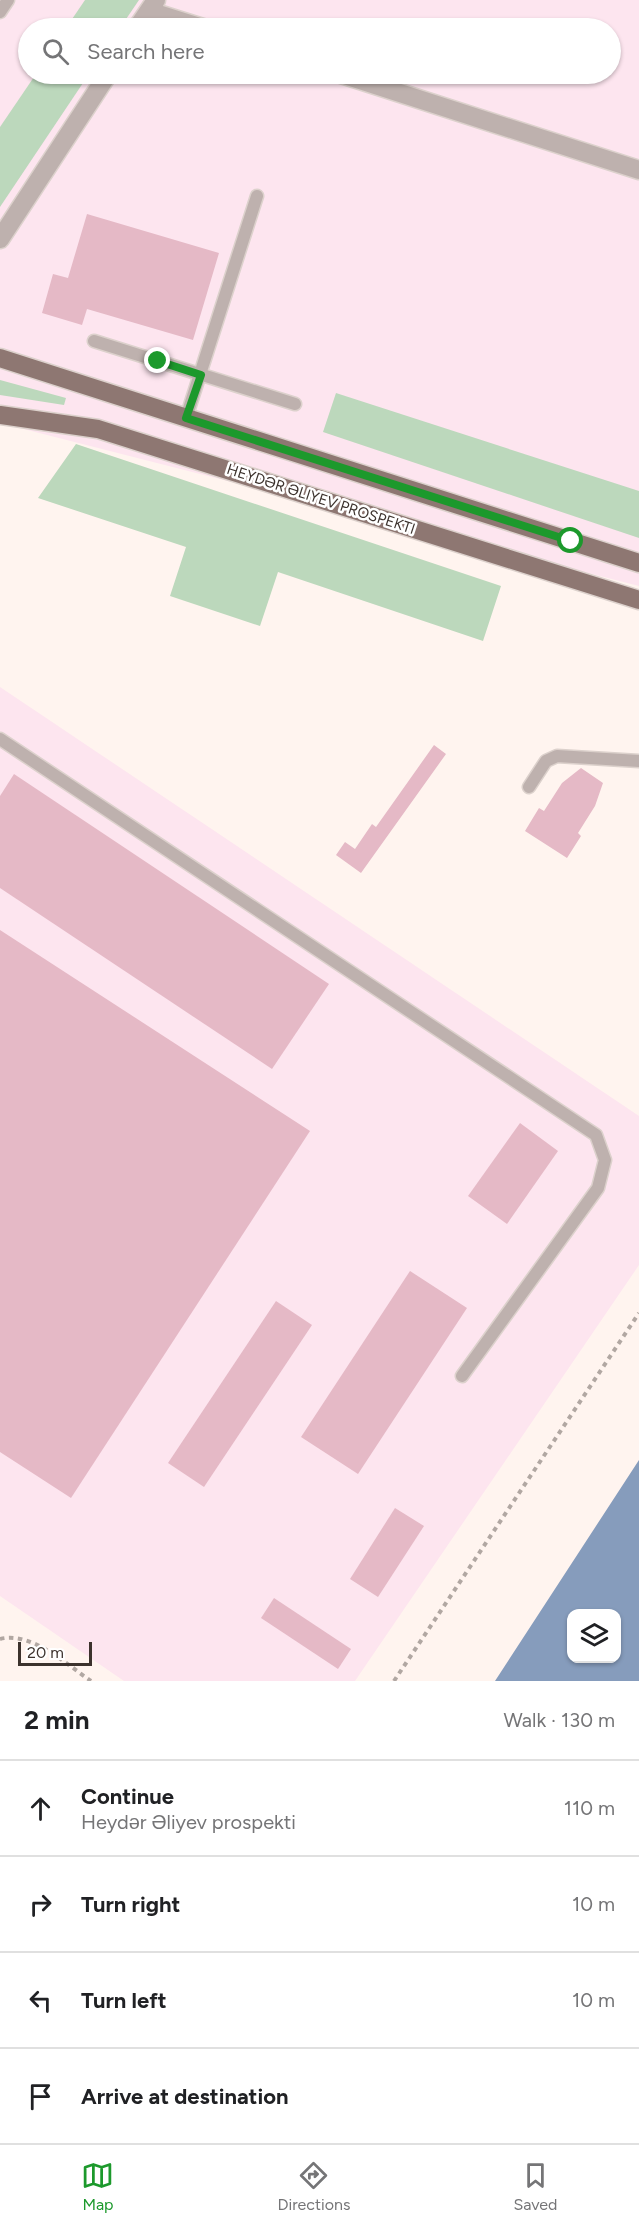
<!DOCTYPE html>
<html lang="en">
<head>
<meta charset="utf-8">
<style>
  body { margin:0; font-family:Figtree,sans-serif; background:#f2f2f2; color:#202124 }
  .controls { position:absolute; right:18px; bottom:18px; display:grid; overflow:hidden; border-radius:12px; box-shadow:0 2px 4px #0004 }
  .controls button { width:54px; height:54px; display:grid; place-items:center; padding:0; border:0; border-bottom:2px solid #e0e0e0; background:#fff; color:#202124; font:30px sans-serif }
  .scale { position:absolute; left:18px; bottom:15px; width:74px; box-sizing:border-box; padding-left:6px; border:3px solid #3c322d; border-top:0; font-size:16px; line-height:21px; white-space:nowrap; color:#3c322d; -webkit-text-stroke:4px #fff; paint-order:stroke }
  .stop { position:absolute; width:18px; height:18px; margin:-14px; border:4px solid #1c992c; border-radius:50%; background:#fff }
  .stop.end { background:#1c992c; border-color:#fff; box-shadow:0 2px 6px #0008 }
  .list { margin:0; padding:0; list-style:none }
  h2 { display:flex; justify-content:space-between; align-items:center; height:78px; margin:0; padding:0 24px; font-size:26px }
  h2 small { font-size:20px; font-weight:400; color:#757577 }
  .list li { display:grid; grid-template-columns:39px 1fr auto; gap:18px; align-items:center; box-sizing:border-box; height:96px; padding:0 24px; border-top:2px solid #e0e0e0 }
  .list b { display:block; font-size:22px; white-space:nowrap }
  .list p { margin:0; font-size:20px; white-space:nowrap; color:#757577 }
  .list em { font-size:20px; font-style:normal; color:#757577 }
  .icon { flex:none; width:33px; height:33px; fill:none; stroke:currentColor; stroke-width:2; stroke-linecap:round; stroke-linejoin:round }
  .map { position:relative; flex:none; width:639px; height:1681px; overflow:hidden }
  .search { position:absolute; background:#fff; box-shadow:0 2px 4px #0004; left:18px; right:18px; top:18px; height:66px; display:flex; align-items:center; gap:15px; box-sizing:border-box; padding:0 21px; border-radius:33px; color:#757577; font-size:22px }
  .sheet { height:462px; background:#fff }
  nav { display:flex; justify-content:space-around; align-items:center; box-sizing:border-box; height:84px; border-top:2px solid #e0e0e0; background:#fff; font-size:16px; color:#757577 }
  nav a { display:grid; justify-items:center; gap:3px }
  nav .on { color:#1c992c }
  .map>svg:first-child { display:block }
  .industrial { fill:#fde5ef; fill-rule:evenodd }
  .green { fill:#bcd8bc }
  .water { fill:#869cbc; fill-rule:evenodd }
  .building { fill:#e5b9c6 }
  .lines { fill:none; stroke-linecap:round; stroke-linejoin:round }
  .service-casing { stroke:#dcd1cc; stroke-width:15 }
  .minor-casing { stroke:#dcd1cc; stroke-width:21 }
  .primary-casing { stroke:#dcd1cc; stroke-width:21 }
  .path { stroke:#b1a7a2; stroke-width:4; stroke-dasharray:4.5 4.5; stroke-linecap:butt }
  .service { stroke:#beb1ae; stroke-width:12 }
  .minor { stroke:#beb1ae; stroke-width:18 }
  .primary { stroke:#8e7772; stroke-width:18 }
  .route { stroke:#1c992c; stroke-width:8 }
  .labels { text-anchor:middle; stroke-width:5; stroke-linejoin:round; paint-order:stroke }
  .street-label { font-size:15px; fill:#3c322d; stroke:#fff }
</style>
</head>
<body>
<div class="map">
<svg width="639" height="1681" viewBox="0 0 639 1681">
  <rect width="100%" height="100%" fill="#fff4ef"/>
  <g class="industrial">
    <path d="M0,0h639v586l-639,-163zM28,28h582v46h-582z"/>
    <path d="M0,687l639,429v149l-284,416h-231l-124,-85z"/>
  </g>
  <g class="green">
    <path d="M85,0h54l-19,28h-54z"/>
    <path d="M36,74h53l-89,133v-80z"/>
    <path d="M0,380l66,18 -2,7 -64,-10z"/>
    <path d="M336,393l303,98v47l-316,-106z"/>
    <path d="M76,444l425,142 -18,55 -205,-69 -18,54 -90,-30 16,-49 -148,-49z"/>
  </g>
  <path class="water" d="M639,1460v221h-144zM572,1614h44v44h-44z"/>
  <g class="building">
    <path d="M87,214l132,39 -26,87 -106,-31 -5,16 -40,-12 11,-39 15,4z"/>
    <path d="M434,745l12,9 -85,119 -25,-18 9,-13 10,7 17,-25 4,3z"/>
    <path d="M581,768l22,15 -8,23 -17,27 3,3 -14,22 -42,-27 14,-23 5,3 18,-28z"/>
    <path d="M14,774l315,210 -57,85 -272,-181v-92z"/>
    <path d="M0,930l310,201 -239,367 -71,-46z"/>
    <path d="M520,1123l38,28 -51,73 -39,-28z"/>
    <path d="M410,1271l57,37 -109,166 -57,-37z"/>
    <path d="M276,1301l36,24 -108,162 -36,-24z"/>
    <path d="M395,1508l29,18 -46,71 -28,-18z"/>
    <path d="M274,1598l77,51 -13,20 -77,-51z"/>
  </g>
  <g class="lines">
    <g class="service-casing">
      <g id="service">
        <path d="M0,12l8,-12"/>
        <path d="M94,341l201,63"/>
        <path d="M186,418l71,-222"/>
        <path d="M0,739l596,396 9,25 -7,28 -136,188"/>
        <path d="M529,787l17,-26 11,-5 82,5"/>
      </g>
    </g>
    <g class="minor-casing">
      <g id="minor">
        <path d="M149,11l54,17"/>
        <path d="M137,28l19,-28"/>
        <path d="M341,74l298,96"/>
        <path d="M0,239l108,-165"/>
      </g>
    </g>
    <g class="primary-casing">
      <g id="primary">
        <path d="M0,358l639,205"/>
        <path d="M0,415l98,14 541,171"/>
      </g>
    </g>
    <g class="path">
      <path d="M0,1639c31,-8 66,25 91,42"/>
      <path d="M394,1681l245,-368"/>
    </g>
    <use href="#service" class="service"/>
    <use href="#minor" class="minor"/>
    <use href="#primary" class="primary"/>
  </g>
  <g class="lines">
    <path class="route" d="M158,361l43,14 -15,43 385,123"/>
  </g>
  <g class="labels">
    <g class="street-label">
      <text transform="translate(321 499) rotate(18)" y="5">HEYDƏR ƏLIYEV PROSPEKTI</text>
    </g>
  </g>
</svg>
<div class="controls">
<button><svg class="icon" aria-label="layers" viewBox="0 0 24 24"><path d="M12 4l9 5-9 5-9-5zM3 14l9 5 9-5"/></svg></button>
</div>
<div class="scale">20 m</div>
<div class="stop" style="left:571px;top:541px"></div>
<div class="stop end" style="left:158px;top:361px"></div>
<div class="search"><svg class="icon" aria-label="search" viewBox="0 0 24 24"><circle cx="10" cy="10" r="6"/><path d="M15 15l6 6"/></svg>Search here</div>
</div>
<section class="sheet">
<h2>2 min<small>Walk · 130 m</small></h2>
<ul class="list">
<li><svg class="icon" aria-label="ahead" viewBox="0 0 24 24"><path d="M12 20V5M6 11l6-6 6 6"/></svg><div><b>Continue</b><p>Heydər Əliyev prospekti</p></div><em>110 m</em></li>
<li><svg class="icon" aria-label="right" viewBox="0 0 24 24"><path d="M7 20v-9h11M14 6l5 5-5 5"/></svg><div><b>Turn right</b></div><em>10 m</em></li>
<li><svg class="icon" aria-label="left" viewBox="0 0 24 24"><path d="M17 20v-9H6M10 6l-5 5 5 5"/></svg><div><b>Turn left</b></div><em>10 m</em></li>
<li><svg class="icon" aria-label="arrive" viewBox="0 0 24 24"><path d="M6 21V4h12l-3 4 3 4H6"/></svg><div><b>Arrive at destination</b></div></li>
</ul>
</section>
<nav>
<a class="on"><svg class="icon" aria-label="map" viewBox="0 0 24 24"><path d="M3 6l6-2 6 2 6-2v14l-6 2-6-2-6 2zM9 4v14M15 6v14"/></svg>Map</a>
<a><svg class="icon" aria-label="directions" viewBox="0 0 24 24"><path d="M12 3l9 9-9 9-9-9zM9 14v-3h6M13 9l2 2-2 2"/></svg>Directions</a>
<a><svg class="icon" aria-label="saved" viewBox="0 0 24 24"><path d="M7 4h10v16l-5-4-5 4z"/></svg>Saved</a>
</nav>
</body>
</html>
